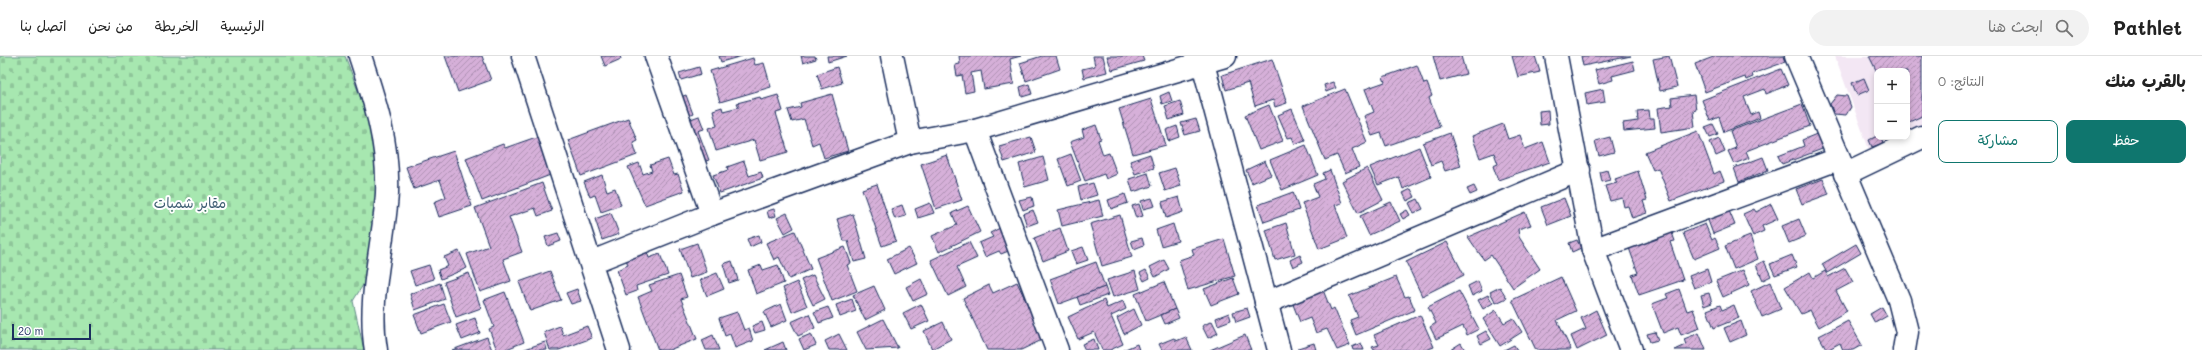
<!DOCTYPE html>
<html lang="ar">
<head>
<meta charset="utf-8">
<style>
  body { margin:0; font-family:Mali,"Playpen Sans Arabic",sans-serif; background:#f2f2f2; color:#222; direction:rtl }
  .controls { position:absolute; right:12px; top:12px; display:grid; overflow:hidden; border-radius:8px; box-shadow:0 2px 6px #0003 }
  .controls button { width:36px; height:36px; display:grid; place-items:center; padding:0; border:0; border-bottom:1px solid #e0e0e0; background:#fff; color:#222; font:20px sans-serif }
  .scale { position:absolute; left:12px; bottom:10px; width:79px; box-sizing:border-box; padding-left:4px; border:2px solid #1b2f5e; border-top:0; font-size:11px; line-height:14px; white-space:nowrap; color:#1b2f5e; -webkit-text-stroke:3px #fff; paint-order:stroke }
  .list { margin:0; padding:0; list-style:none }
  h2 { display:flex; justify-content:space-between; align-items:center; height:52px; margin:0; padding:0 16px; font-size:17px }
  h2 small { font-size:13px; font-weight:400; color:#767676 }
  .actions { display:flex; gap:8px; padding:12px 16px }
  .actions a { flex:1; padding:9px 0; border:1px solid #0f766e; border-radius:8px; text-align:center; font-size:14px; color:#0f766e }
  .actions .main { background:#0f766e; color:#fff }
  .icon { flex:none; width:22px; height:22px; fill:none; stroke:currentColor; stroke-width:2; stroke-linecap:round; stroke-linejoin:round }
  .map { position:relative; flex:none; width:1922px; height:294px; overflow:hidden; direction:ltr }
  header { display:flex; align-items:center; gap:24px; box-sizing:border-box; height:56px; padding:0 20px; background:#fff; border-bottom:1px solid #e0e0e0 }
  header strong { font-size:19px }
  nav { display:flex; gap:22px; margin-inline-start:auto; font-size:14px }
  .search { width:280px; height:36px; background:#f2f2f2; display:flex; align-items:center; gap:10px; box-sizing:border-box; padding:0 14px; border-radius:22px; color:#767676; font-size:15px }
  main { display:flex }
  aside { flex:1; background:#fff }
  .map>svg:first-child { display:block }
  .built { fill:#f3e7f4; fill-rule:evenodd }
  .cemetery { fill:url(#cemetery-stones); stroke:#618b87 }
  .building { fill:url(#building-hatch); stroke:#1b2f5e }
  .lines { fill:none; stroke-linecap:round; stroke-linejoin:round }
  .minor-casing { stroke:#1b2f5e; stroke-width:25 }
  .minor { stroke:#fff; stroke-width:22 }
  .labels { text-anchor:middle; stroke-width:4; stroke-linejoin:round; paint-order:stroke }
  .park-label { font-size:14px; fill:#3e5d72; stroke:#fff }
</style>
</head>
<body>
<header>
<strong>Pathlet</strong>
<div class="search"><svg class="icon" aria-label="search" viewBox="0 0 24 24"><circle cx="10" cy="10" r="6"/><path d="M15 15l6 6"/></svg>ابحث هنا</div>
<nav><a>الرئيسية</a><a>الخريطة</a><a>من نحن</a><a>اتصل بنا</a></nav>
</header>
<main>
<aside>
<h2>بالقرب منك<small>النتائج: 0</small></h2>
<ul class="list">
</ul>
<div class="actions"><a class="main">حفظ</a><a>مشاركة</a></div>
</aside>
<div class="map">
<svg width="1922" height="294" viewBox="0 0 1922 294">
  <defs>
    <pattern id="cemetery-stones" width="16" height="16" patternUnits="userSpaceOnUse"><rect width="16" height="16" fill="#a7e7b0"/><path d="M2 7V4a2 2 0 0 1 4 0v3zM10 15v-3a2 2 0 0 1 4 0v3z" fill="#8fc69a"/></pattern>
    <pattern id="building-hatch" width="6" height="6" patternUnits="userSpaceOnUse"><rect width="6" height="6" fill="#d6b0d9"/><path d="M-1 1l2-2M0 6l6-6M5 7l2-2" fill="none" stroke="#ad90b3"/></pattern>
  </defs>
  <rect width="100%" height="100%" fill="#fff"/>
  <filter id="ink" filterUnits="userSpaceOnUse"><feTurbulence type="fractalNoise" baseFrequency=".025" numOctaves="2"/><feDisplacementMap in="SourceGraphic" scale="8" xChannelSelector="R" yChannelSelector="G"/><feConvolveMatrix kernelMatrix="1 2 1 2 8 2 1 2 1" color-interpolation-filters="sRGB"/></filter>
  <g filter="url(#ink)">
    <path class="built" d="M1835,0h87v76l-51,23zM1877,15h30v66h-30z"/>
    <path class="cemetery" d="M0,0h345l34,91 1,81 -14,52 -13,21 11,49h-364z"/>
    <g class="building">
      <path d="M445,0h37l9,24 -33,12z"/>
      <path d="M601,0h19l1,3 -16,7z"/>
      <path d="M719,0h23l-21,6z"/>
      <path d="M801,0h14l1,3 -13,4z"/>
      <path d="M827,0h20l-19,6z"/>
      <path d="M959,0h62l-11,3 4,25 -30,5 -3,-18 -10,2 3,18 -9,2 -3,-18 -5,1 -2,-11 5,-1z"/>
      <path d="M1042,0h14l4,13 -34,12 -6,-18z"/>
      <path d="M1093,0h10l4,16 -23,6 -2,-9 13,-3z"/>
      <path d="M1107,0h35l2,5 -32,9z"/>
      <path d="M1433,0h28l5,18 -26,7z"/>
      <path d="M1512,0h23l5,16 -22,5z"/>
      <path d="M1581,0h50l-48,10z"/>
      <path d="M1669,0l8,31 -17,4 -7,-32z"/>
      <path d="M1716,0h67l2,6 -33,12 1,3 -7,3 -1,-3 -40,15 -10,-28z"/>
      <path d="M1869,0h53v60l-15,7v-52l-30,1z"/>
      <path d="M753,2l2,7 9,-2 7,24 -51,15 -10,-31z"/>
      <path d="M1272,3l15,44 -12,4 -2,-7 -18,6 -7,-23 -22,7 -4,-15z"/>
      <path d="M1633,5l2,9 -23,6 1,4 -14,4 -4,-14z"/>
      <path d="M1417,9l7,19 3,-1 5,13 -3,2 11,29 -54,19 -5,-13 -9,3 -8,-20 10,-4 -9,-23 20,-7 -2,-5z"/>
      <path d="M699,11l2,7 -20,6 -2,-7z"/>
      <path d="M837,11l5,16 -20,6 -5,-15z"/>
      <path d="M1781,13l7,16 -22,9 -1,-5 -21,8 7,18 7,-3 2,6 -36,14 -5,-15 -9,4 -8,-21z"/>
      <path d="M1864,22l5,12 -12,5 -5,-12z"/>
      <path d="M1333,26l3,6 -10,4 -2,-7z"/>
      <path d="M1029,28l3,10 -10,3 -2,-10z"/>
      <path d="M1345,33l22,53 -15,7 7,18 -14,6 -8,-18 -12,5 -22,-54z"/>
      <path d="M1603,33l2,13 -18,3 -2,-12z"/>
      <path d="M1169,36l3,9 -10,3 -2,-8z"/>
      <path d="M832,38l16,57 -24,7 -5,-16 -7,3 -8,-26 -12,3 -4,-12 13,-3 -1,-4z"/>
      <path d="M686,39l7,19 -11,5 -7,-20z"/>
      <path d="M778,39l5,16 -7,2 12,39 -28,8 -6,-20 -38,11 -7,-23 8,-2 -4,-16 9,-3 1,4 16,-4 -2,-4 23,-6 1,3z"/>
      <path d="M1694,39l2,15 -3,1 2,16 -34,5 -3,-24 14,-2 -1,-8z"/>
      <path d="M1837,39l10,1 4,11 -5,8 -12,-1 -4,-10z"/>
      <path d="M1151,43l15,46 -33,9 -14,-45z"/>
      <path d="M1180,45l4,14 -15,5 -4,-14z"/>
      <path d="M1802,48l8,22 -64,25 3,7 -15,6 -6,-13 8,-3 -6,-17z"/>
      <path d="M1269,49l14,36 -24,9 -14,-35z"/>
      <path d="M1292,53l13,31 -10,4 -3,-7 -4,1 -10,-23z"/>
      <path d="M1548,54l1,14 -9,1 -1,-14z"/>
      <path d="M1649,54l1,9h4l1,9 -31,3 -1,-8 15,-2 -1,-10z"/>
      <path d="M699,60l5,13 -6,2 11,29 -9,3 -15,-42z"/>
      <path d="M628,62l9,22 -4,2 4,13 -56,21 -13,-36z"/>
      <path d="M1196,63l4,12 -15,4 -4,-12z"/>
      <path d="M1503,68l5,15 12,-4 5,14 18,-7 7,20 -52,18 -5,-14 5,-2 -4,-11 -14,5 -8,-22z"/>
      <path d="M1713,68l5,10 -8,3 -5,-10z"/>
      <path d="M1096,69l5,14 -3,1 5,15 6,-2 8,21 -11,5 -2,-5 -19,7 -15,-39 14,-5 -2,-7z"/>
      <path d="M1177,70l3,11 -11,4 -3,-11z"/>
      <path d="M1698,75l16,43 6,-3 4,10 -53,20 -13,-33 -5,2 -8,-18z"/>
      <path d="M1450,77l11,33 -16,5 -4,-10 -10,4 -8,-22z"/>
      <path d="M1819,77l6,15 -43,16 -4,-8 26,-10 -2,-6z"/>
      <path d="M539,80l14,38 -71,27 -16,-43 37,-14 2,4z"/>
      <path d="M1877,80l4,1 2,6 -11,4 -3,-7z"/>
      <path d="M1031,81l5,15 -32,10 -5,-16z"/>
      <path d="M1610,81l4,15 -15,4 -4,-15z"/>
      <path d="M1719,82l6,14 -9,4 -6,-14z"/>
      <path d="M1306,89l12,30 -36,15 -12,-30z"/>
      <path d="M1419,91l12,30 -28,12 -4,-12 -21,8 -8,-18z"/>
      <path d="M454,95l18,55 -33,11 -5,-15 12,-5 -6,-17 -26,9 -8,-22z"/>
      <path d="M1071,98l10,27 -13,5 -10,-27z"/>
      <path d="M1150,98l4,14 -19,6 -5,-13z"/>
      <path d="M947,99l15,45 -26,9 -15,-45z"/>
      <path d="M1043,101l6,23 -24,7 -6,-23z"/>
      <path d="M1763,101l5,13 -29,12 -5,-14z"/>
      <path d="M668,103l6,16 4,-1 6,17 -39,14 -17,-38 11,-4 4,11 9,-3 -2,-6z"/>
      <path d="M744,105l5,15 12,-4 2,6 -43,15 -7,-18 15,-5 -1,-3z"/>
      <path d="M1265,105l6,14 -19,8 -6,-13z"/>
      <path d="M1175,112l6,18 -16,5 -6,-18z"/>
      <path d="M1367,112l16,32 -25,13 -16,-32z"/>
      <path d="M1330,114l12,33 -7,2 12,33 -28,11 -17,-46 16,-6 -5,-13 12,-5 -2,-6z"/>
      <path d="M1607,114l3,10 -8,2 -2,-10z"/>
      <path d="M1638,115l9,29 -4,1 4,12 -15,5 -4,-12 -4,1 -2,-9 -12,3 -5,-15 12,-3 -2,-4z"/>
      <path d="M1148,117l4,13 -19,6 -4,-13z"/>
      <path d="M602,119l5,16 8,-3 6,17 -20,7 -6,-17 -5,2 -6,-15z"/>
      <path d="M1823,123l6,15 -27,10 -6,-15z"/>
      <path d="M542,127l10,28 -14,5 -3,-8 -26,9 13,35 -19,7 8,22 -31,11 -13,-38 22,-8 -14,-38z"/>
      <path d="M1093,127l4,12 -16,5 -3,-13z"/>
      <path d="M877,128l19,57 -14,5 -20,-57z"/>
      <path d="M1474,130l3,6 -7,3 -3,-6z"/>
      <path d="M1411,133l4,8 -8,4 -4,-8z"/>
      <path d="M1293,136l6,18 -35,12 -6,-17z"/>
      <path d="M1125,138l3,9 -17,6 -3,-9z"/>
      <path d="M1032,141l2,9 -11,4 -4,-10z"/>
      <path d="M1179,141l4,15 -17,6 -4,-16z"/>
      <path d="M1152,142l3,8 -12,3 -2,-8z"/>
      <path d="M1564,142l7,18 -23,9 -7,-18z"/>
      <path d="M1418,143l5,10 -9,4 -5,-10z"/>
      <path d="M1099,144l4,16 -41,10 -4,-16z"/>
      <path d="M1391,146l9,19 -31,14 -9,-19z"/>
      <path d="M930,147l4,10 -16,5 -3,-9z"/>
      <path d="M1139,148l4,12 -7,2 -4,-12z"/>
      <path d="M1771,148l7,15 -16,7 2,5 -11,5 -10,-22 11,-5 2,3z"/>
      <path d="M902,149l4,11 -11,3 -4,-10z"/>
      <path d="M968,150l12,26 -41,20 -7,-16 25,-11 -5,-12z"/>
      <path d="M1727,150l8,19 -22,9 -7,-19z"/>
      <path d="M774,153l2,7 -7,2 -2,-7z"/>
      <path d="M1033,154l5,12 -11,4 -4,-12z"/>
      <path d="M1407,154l3,5 -7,4 -3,-5z"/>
      <path d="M1525,156l6,13 -13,4 1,8 21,32 -27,19 -22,-33 -7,5 -16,-23z"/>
      <path d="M611,157l8,21 -17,6 -7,-21z"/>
      <path d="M787,157l7,15 -9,5 -8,-15z"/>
      <path d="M853,158l13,45 -12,3 -6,-21h-4l-7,-22z"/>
      <path d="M1120,159l12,42 -30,9 -12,-42z"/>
      <path d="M1799,163l7,17 -17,7 -7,-17z"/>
      <path d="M1286,167l9,31 -20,6 -9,-30z"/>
      <path d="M1173,168l5,17 -17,5 -5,-16z"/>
      <path d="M1705,168l7,16 3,-2 5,10 -26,11 -11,-26z"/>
      <path d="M1000,172l11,22 -10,4 -2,-3 -14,6 -6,-14 14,-6 -3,-4z"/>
      <path d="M1060,172l8,23 -25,10 -9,-23z"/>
      <path d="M1671,174l4,11 -5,1 13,38 -44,15 -7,-20 6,-2 -9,-25z"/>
      <path d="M795,175l16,38 -22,10 -10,-22 -5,3 -8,-17z"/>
      <path d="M558,177l3,8 -13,5 -3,-9z"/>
      <path d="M759,179l2,7 -11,5 -3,-8z"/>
      <path d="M1750,180l8,23 -24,10 -9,-23z"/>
      <path d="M1142,182l2,7 -10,4 -3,-8z"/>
      <path d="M1224,183l11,37 -47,14 -9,-30 15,-5 -2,-6z"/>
      <path d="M1577,184l4,8 -9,4 -3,-9z"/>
      <path d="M969,186l8,16 -20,9 9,20 -18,9 -17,-36z"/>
      <path d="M1447,186l17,33 -42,21 -16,-34z"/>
      <path d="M697,187l10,29 -17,6 -10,-29z"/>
      <path d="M1856,188l5,9 -34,20 -5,-9z"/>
      <path d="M845,191l6,16 -4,2 10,26 -25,10 -16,-43z"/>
      <path d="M1083,191l5,13 -12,4 -5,-13z"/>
      <path d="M909,192l8,15 -23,11 -7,-15z"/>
      <path d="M646,193l3,9 11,-4 8,21 -32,11 1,5 -11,4 -9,-25 11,-5 -3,-9z"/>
      <path d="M459,195l8,17 -26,11 -3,-9 10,-4 -4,-9z"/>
      <path d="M1300,199l3,7 -10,5 -3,-7z"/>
      <path d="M1792,199l5,12 -22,8 -5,-11z"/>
      <path d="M1164,204l5,9 -14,8 -5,-10z"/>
      <path d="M732,205l6,19 -9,3 -6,-19z"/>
      <path d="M1764,205l7,15 -8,4 -7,-15z"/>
      <path d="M1096,206l9,25 -46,17 -9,-25z"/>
      <path d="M429,209l5,14 -19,6 -5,-14z"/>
      <path d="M761,209l2,5 15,-5 6,18 -28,11 -8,-24z"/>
      <path d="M1845,212l8,14 -17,9 11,20 -28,16 -9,-17 -9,4 -16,-27 25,-15 3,6 12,-7 3,6z"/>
      <path d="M1707,213l4,13 -17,6 -5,-12z"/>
      <path d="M1146,214l4,8 -6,3 -4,-8z"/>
      <path d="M1743,214l6,15 -26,12 -7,-16z"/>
      <path d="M550,215l11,29 -31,11 -11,-29z"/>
      <path d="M1135,215l5,18 -27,8 -6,-17z"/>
      <path d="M469,217l12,35 -25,9 -12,-35z"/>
      <path d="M717,217l7,16 -17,7 -7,-16z"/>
      <path d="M679,219l8,22 -6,2 16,40 -28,11h-11l-20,-53 14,-6 -3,-6z"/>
      <path d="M813,219l12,24 -12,6 -12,-25z"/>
      <path d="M1396,221l9,20 4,-1 6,14 -59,25 -6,-15 8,-3 -9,-21z"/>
      <path d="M1561,221l15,34 -19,9 14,30h-35l-24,-50z"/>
      <path d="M1233,222l6,16 -28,11 -7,-16z"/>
      <path d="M921,223l7,15 -15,7 -7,-14z"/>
      <path d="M1478,225l4,10 -10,5 -4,-10z"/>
      <path d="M797,226l10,24 -15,6 -9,-24z"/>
      <path d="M1017,226l27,57 -23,11h-34l-24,-52 26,-13 4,8z"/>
      <path d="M1164,226l11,27 -29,12 -11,-27z"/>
      <path d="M1770,226l11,27 -19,8 -11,-26z"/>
      <path d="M440,227l5,16 -30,11 -5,-16z"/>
      <path d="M874,230l11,24 -20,10 -12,-25z"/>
      <path d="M1105,231l3,8 -28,10 -3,-8z"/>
      <path d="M1500,231l7,11 -11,5 -6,-11z"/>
      <path d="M577,233l4,12 -10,3 -5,-11z"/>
      <path d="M1679,233l8,22 6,-2 7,19 -19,7 -3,-8 -15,6 -11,-29 16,-6 -2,-4z"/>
      <path d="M1323,234l8,20 3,-2 16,37 -13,5 -10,-21 -11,4 -6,-15 -10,4 -8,-20z"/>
      <path d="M1459,235l20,38 -12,6 -4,-9 -27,13 -6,-12 6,-4 -8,-16z"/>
      <path d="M505,236l19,50 -20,8h-7l-8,-21 5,-2 -10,-27z"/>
      <path d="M1709,237l3,10 -8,3 -3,-11z"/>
      <path d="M1488,239l5,8 -10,6 -5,-9z"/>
      <path d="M852,243l4,12 -16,6 -4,-12z"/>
      <path d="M1104,244l3,8 16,-7 3,8 -15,7 12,28 -13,6h-8l-8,-18 -16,7 -10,-22z"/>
      <path d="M444,248l7,18 -30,11 -7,-18z"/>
      <path d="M781,248l6,16 -16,7 -7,-15z"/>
      <path d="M921,248l8,17 -18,8 -8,-16z"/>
      <path d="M1720,249l2,5 12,-5 5,13 -25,10 -7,-18z"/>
      <path d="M828,251l5,11 -14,5 -5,-11z"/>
      <path d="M1882,251l5,9 -12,7 -5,-9z"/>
      <path d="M1247,252l3,9 -14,5 -3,-10z"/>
      <path d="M1134,253l7,16 -17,9 -7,-16z"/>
      <path d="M1175,253l4,9 -14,6 -4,-9z"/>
      <path d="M1496,254l8,13 9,-5 9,14 -22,14 -17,-27z"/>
      <path d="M1596,254l11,25 -30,15 -6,-14 15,-7 -5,-11z"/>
      <path d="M737,256l7,18 5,-2 4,13 -18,7 -5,-14 -5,2 -6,-18z"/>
      <path d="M1229,257l2,7 -13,5 -2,-7z"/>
      <path d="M809,258l6,14 -17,8 -7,-14z"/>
      <path d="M1420,259l14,32 -8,3h-52l-2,-3 7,-2 -5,-10z"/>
      <path d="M475,262l5,15 -18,7 -6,-15z"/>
      <path d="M883,263l15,29 -32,2 -9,-18z"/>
      <path d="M1212,265l6,12 -10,5 -6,-12z"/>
      <path d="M1741,265l5,14 -16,7 -6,-14z"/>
      <path d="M1848,265l14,24 -9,5h-10l-3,-7 -13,7 -8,-14z"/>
      <path d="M762,266l3,8 -10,3 -3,-7z"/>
      <path d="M943,266l8,17 -19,10 -8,-18z"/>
      <path d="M560,270l3,9 24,-9 5,12 -33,12h-9l-6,-18z"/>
      <path d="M1486,275l5,8 -10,5 -4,-8z"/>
      <path d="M1655,276l3,8 -8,2 -3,-8z"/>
      <path d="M1699,277l7,17h-31l11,-5 -2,-6z"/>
      <path d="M811,278l5,11 -12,5 -5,-11z"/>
      <path d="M839,278l8,16h-18l-4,-9z"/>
      <path d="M713,279l6,15h-13l-4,-10z"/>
      <path d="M1245,279l6,15h-41z"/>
      <path d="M487,281l5,13h-40z"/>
      <path d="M1186,281l6,13h-30l-3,-6 15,-6 2,3z"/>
      <path d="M1094,283l4,11h-13l-3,-6z"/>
      <path d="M545,286l2,8h-25z"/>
      <path d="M783,286l3,8h-21z"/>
      <path d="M1314,287l2,7h-17l-1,-2z"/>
      <path d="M1361,287l3,7h-11l-1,-3z"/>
      <path d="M1461,287l4,7h-15z"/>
      <path d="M1137,288l2,6h-16z"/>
      <path d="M1514,289l3,5h-13z"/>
    </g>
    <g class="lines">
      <g class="minor-casing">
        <g id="minor">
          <path d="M360,0c15,46 29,87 27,137 -3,52 -20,105 -11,157"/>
          <path d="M523,0l96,294"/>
          <path d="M656,0l56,158"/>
          <path d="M892,0l18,86"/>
          <path d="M1201,0l78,294"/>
          <path d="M1556,0l37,194 38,100"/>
          <path d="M1796,0l103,244 8,32 -3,18"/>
          <path d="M975,74l82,220"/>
          <path d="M1845,118l77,-37"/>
          <path d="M1593,194l245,-91"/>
          <path d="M592,206l120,-48 198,-72 65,-12 250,-74"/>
          <path d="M1266,247l313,-133"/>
        </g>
      </g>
      <use href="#minor" class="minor"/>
    </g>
  </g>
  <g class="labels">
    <g class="park-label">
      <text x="190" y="152">مقابر شمبات</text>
    </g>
  </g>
</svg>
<div class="controls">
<button>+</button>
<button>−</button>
</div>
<div class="scale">20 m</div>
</div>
</main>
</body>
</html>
